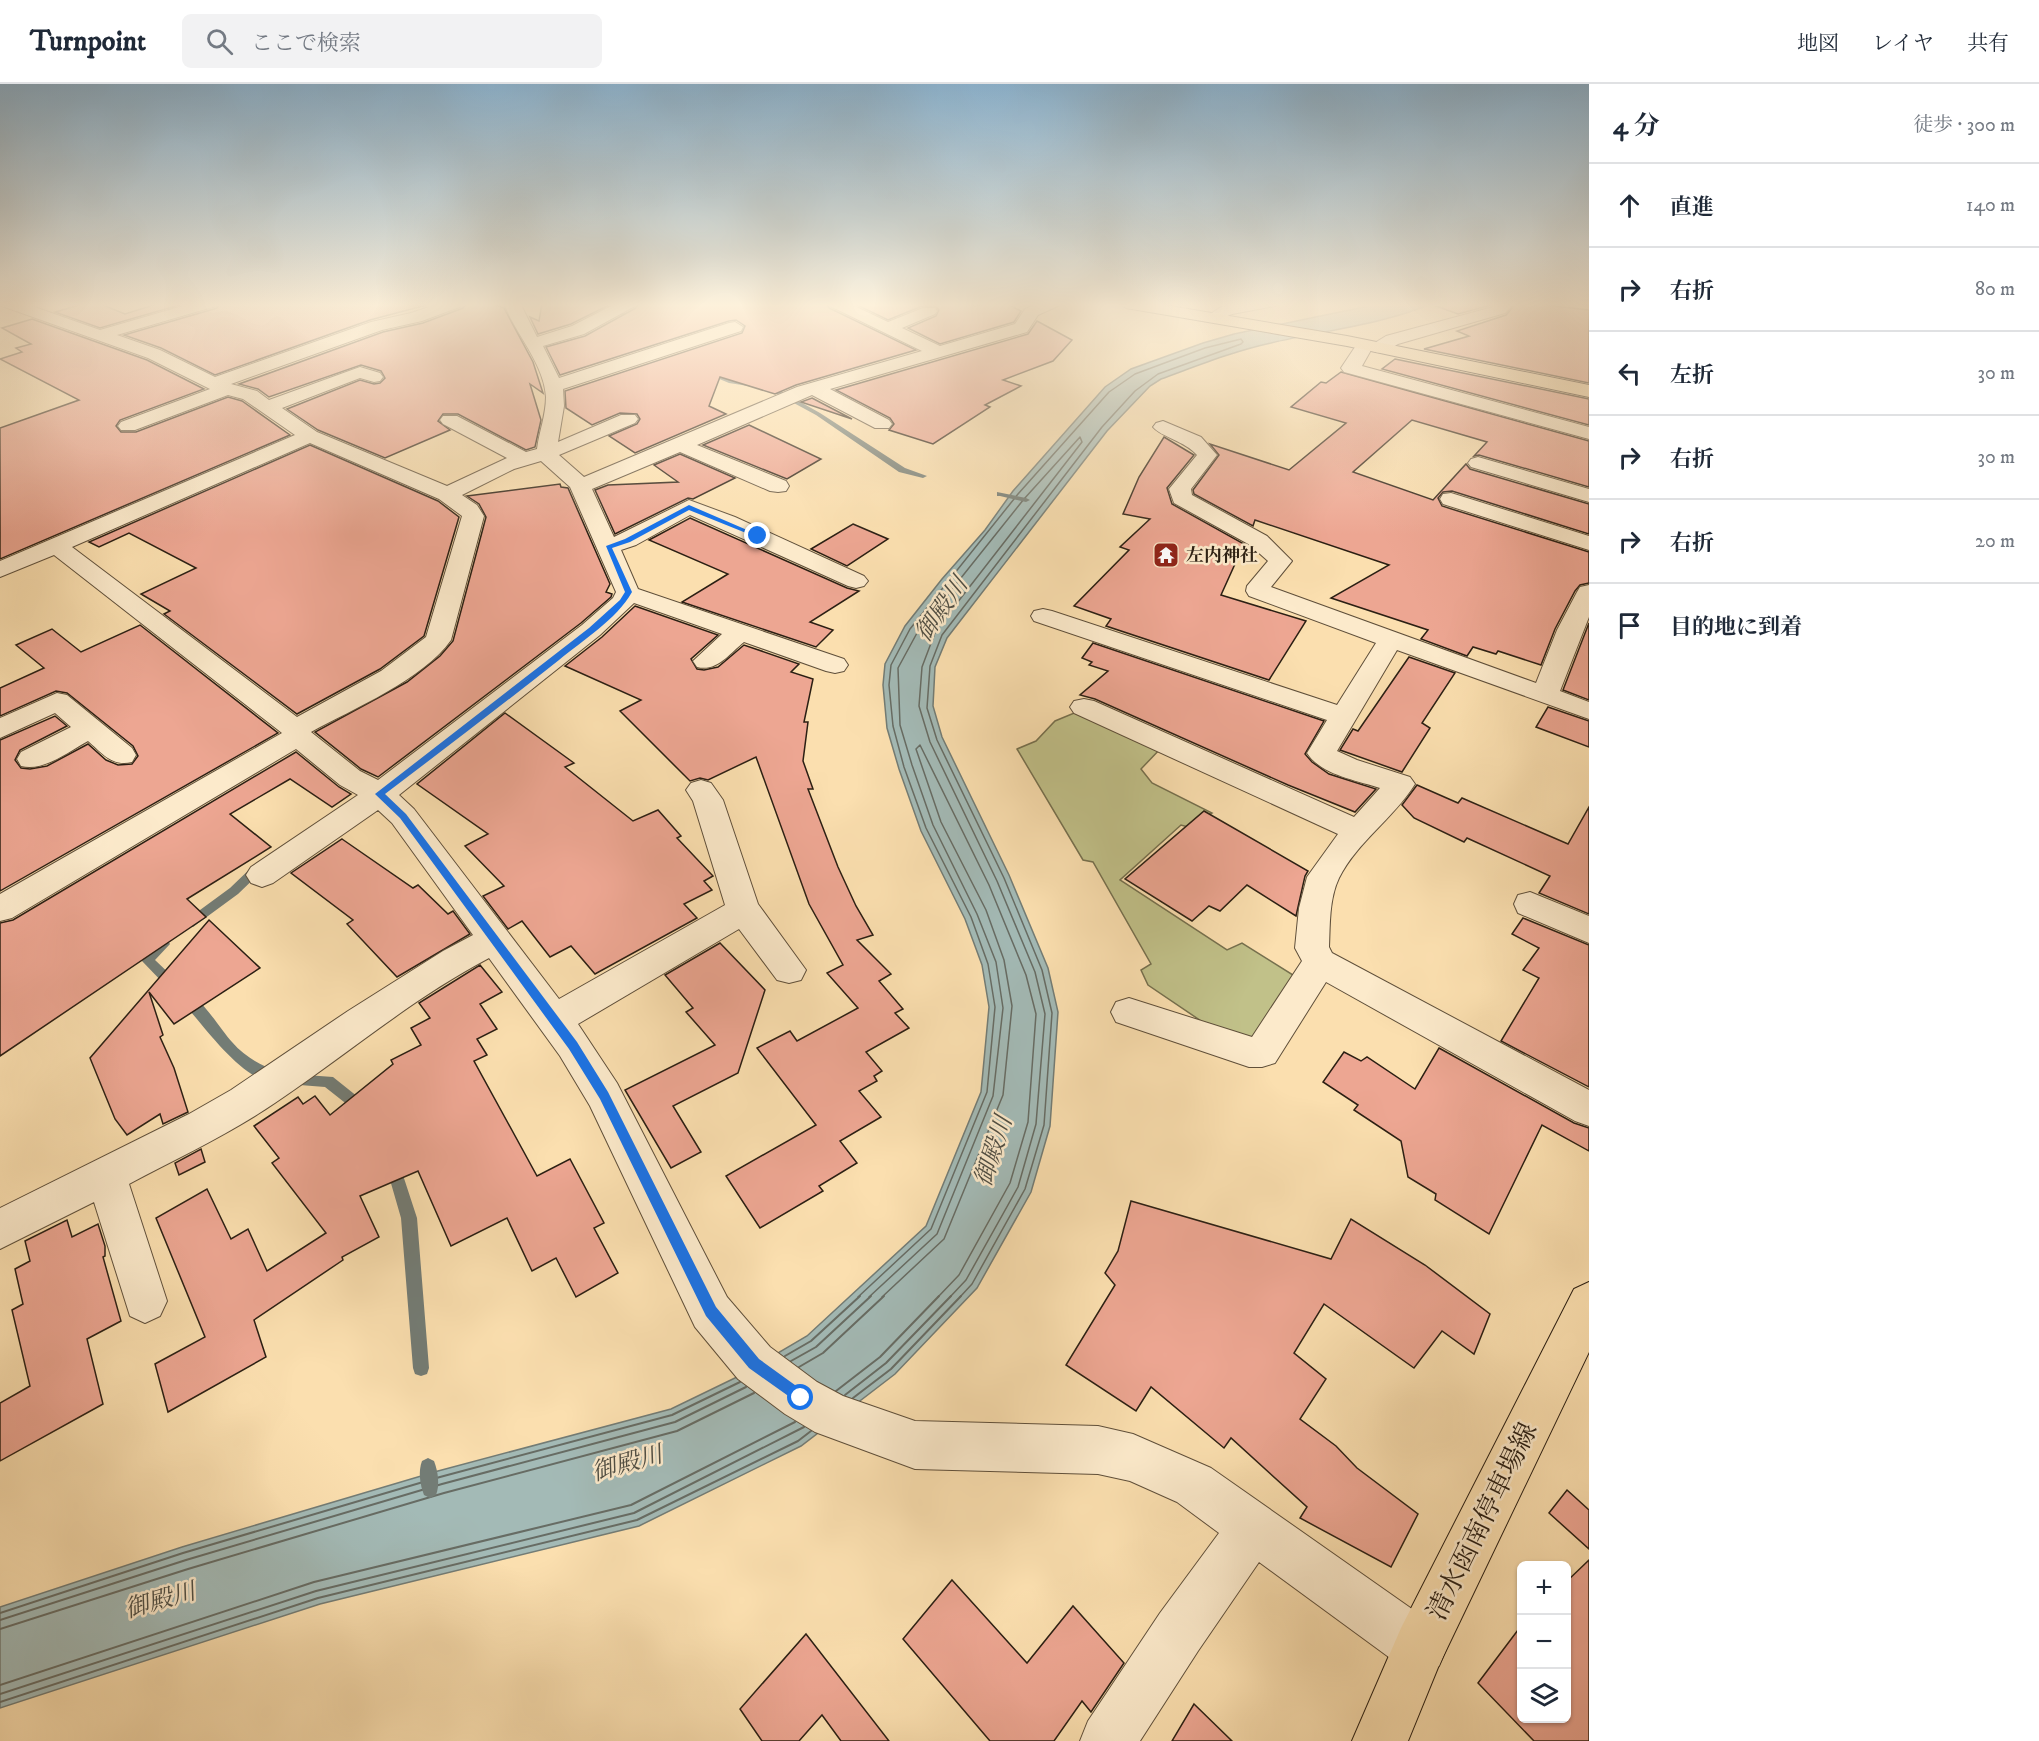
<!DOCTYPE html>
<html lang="ja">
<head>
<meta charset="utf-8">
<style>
  body { margin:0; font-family:"IM FELL DW Pica","Noto Serif JP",serif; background:#f2f2f3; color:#1f2937 }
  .controls { position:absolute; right:18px; bottom:18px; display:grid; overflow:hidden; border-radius:9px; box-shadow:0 2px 4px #0004 }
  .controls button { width:54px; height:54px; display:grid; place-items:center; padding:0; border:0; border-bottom:2px solid #e0e1e3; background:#fff; color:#1f2937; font:30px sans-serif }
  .stop { position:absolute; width:18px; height:18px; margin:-14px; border:4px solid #1a73e8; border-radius:50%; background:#fff }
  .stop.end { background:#1a73e8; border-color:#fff; box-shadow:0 2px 6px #0008 }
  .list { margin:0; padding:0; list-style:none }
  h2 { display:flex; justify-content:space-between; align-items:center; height:78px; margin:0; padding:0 24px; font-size:26px }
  h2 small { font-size:20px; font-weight:400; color:#747a83 }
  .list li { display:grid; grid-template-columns:39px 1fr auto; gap:18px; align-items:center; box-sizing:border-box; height:84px; padding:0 24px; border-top:2px solid #e0e1e3 }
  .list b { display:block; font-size:22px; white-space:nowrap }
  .list em { font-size:20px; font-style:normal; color:#747a83 }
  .icon { flex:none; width:33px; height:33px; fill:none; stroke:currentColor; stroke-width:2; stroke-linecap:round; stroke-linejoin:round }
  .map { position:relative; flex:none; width:1589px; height:1657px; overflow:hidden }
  header { display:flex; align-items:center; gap:36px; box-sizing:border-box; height:84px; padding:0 30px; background:#fff; border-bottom:2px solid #e0e1e3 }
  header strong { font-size:28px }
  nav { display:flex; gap:33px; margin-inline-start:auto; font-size:21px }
  .search { width:420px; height:54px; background:#f2f2f3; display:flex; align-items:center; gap:15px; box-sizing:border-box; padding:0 21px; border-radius:9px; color:#747a83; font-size:22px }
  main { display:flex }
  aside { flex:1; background:#fff }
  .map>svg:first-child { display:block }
  .green { fill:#c1c189; stroke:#76704e; stroke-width:1.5 }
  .water { fill:#a3bab6; stroke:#737c75; stroke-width:1.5 }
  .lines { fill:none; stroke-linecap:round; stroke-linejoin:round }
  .shore-far1 { stroke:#676c64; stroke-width:1.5 }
  .shore { stroke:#676c64; stroke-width:2 }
  .stream { fill:#737c75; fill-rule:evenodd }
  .building { fill:#eda692; stroke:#2b1f13; stroke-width:1.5 }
  .minor-casing { stroke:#5f4f3a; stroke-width:2 }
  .major-casing { stroke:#2b1f13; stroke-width:2 }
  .minor { fill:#fceacb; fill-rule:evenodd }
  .major { fill:#fbdfaf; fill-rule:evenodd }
  .route { fill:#1a73e8 }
  .labels { text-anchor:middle; stroke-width:5; stroke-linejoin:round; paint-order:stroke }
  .far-poi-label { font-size:18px; font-weight:bold; fill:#2b1f13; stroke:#fceacb; text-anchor:start }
  .water-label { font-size:24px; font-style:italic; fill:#4f4e44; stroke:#fceacb }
  .near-street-label { font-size:27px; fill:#2b1f13; stroke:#fceacb }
</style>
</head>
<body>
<header>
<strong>Turnpoint</strong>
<div class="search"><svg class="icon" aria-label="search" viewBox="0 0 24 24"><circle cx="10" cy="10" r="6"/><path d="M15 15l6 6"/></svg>ここで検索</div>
<nav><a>地図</a><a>レイヤ</a><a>共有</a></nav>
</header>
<main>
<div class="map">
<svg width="1589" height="1657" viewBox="0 0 1589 1657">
  <rect width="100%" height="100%" fill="#fbdfaf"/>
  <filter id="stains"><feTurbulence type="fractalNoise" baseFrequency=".00333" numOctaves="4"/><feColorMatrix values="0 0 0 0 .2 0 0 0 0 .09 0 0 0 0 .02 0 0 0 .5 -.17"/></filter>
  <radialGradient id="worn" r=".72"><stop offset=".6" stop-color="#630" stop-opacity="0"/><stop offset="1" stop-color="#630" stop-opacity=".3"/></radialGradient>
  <path class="green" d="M1079,627l83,36 -21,22 11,14 60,30 -24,14 -7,-2 -61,55 107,70 15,-7 59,37 -44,63 -50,-18 -59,-40 -7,-15 10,-6 -58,-102 -10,-2 -66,-111 19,-8 19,-20z"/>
  <path class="water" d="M1383,219h50c-51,22 -108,27 -162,40 -37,8 -74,23 -110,36l-11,7 -43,45 -160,207 -12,29 -2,39 9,31 67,138 39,93 10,44 -8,114 -19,66 -54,96 -82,86 -94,72 -162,80 -319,78 -320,104v-101l182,-60 256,-76 233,-62 66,-32 70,-41 119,-110 55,-134 8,-85 -7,-42 -17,-46 -44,-88 -22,-62 -12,-41 -4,-43 2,-21 20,-38 37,-47 43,-49 28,-39 92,-104 26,-18 72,-26 31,-9z"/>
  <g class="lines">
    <g class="shore-far1">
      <path d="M858,1213l73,-68 56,-137 8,-85 -7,-43 -17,-47 -45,-89 -22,-61 -11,-41 -4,-41 2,-20 19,-36 108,-135 91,-102 26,-18 70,-26 36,-9 2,3 -2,2 -83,30 -23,17 -33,36 -160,208 -12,31 -3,42 10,32 67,138 38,92 10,43 -8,112 -19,64 -53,95 -12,13"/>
      <path d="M869,1213l68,-63 56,-138 10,-88 -7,-46 -19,-48 -44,-89 -21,-60 -12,-40 -2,-57 19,-35 107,-134 56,-62 2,5 -146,188 -14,37 -3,39 11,36 67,139 38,91 10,42 -9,110 -18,63 -52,93 -16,17"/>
      <path d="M882,1213l62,-58 59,-144 9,-89 -8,-46 -18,-50 -45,-88 -25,-73 4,-4 69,140 37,90 10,39 -8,108 -18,61 -51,92 -21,22"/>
    </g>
    <g class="shore">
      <path d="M785,1272l26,-15 49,-45"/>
      <path d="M791,1277l25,-14 55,-51"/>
      <path d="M799,1283l24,-14 61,-57"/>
      <path d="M836,1307l44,-34 59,-61"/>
      <path d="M845,1311l41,-32 65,-67"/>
      <path d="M853,1314l38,-29 70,-73"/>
      <path d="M0,1529l183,-60 257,-76 232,-62 68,-33"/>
      <path d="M0,1536l186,-60 256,-76 233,-62 71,-35"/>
      <path d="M0,1545l188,-60 256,-76 233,-62 77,-38"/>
      <path d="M0,1601l314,-103 317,-77 164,-83"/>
      <path d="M0,1610l316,-103 318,-78 170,-86"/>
      <path d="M0,1618l318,-104 319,-78 161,-79 13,-10"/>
    </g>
    <g class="stream">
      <path d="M596,219h7l38,18 -5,1z"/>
      <path d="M707,286l23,9 42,7 48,27 85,55 22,8 -4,2 -24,-6 -83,-57 -48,-26 -39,-6 -24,-10v-2z"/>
      <path d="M997,408l29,6 4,2 -4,2 -26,-6h-3z"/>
      <path d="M259,779l6,4 -2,3 -25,24 -45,33h-8l-2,-3 2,-3 45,-33 25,-24z"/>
      <path d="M164,855l4,2 2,3 -15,16 21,20 2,4 -2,4h-8l-26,-27 4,-9z"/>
      <path d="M187,909c15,5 33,36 45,49 13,15 28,23 47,30l2,4 -2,4c-31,11 -78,-59 -97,-78l-1,-4 1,-4z"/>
      <path d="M292,990l41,3 35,28 2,4 -2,4 -5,2 -5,-2 -33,-26 -38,-3 -2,-4 2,-4z"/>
      <path d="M393,1075l5,2 2,5 17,52 12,150 -2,6 -6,2 -6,-2 -2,-6 -12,-150 -15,-52 2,-5z"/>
      <path d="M428,1374l6,3c4,10 6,24 2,34l-6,3 -6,-3c-4,-10 -6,-24 -2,-34z"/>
    </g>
  </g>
  <g class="building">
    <path d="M86,219h12l27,11 35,-11h26l-86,25 -45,-16z"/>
    <path d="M220,219h184l10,3 10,-3h10l-64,17 -155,55 -54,-27 -37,-13 93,-27z"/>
    <path d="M467,219h23l14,5 29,54 10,31 -13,-9 11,36 -6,27 -9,3 -68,-36h-15l-5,7 12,9 -65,28 -67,-28 -31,-21 73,-29 14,4 6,-1 5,-5 -4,-7 -20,-6 -92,32 -11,-8 -19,-5 144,-52 40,-9 40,-15z"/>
    <path d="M542,219h71l-42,21 -33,10 -8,-17 9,4z"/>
    <path d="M639,219h187l3,5 87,42 -120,35 -21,9 -55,-17 -11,29 17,8 -91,39 -26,-17 28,-12 3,-5 -3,-5 -17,-1 -28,12 -26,-17 -1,-17 177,-58 3,-7 -9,-6 -7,1 -169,54 -14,-28 39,-11 51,-28z"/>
    <path d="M853,219h106l16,3 30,-3 16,8 -7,11 -74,22 -32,-16 28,-12 3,-6 -4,-4h-13l-34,14z"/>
    <path d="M1437,219h54v2l-33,9 -22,-8z"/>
    <path d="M1511,219h31l4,2 43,5v73l-165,-34 45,-13 -12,-5 49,-16 7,-8z"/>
    <path d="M32,235l115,41 57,29 -84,31 -4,6 5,6h15l92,-35 14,4 48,34 -290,124v-131l79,-28 -79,-41 22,-7 -6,-4 15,-4 -29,-16z"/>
    <path d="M1037,237l35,19 -19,21 -50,19 18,6 -36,19 5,2 -57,37 -44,-14 5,-6 -4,-6 -54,-28 192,-56z"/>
    <path d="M1395,275l194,40v26l-207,-56z"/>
    <path d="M1341,288l248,69v46l-110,-32 -5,1 13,-14 -75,-22 -59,52 80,28 33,-36 4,5 119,35v30l-137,-43 -9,1 -5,6 4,8 147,46v31l-9,2 -5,6 -20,38 -14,36 -43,-14 -2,3 -23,-7 -6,9 -46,-17 7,-9 -97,-32 58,-33 -134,-45 -2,6 -59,-32 -1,-4 26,-35 -9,-11 79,26 57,-47 -55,-16 30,-25 5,1z"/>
    <path d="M812,314l40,21 -51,-17z"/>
    <path d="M749,341l72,34 -34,20 -84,-34z"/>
    <path d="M1164,353l30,18 -27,33 5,16 72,40 -23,51 85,26 -37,59 -163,-54 5,-7 -37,-13 55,-56 -9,-3 30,-28 -27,-5 16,-37z"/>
    <path d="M310,361l128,56 21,16 -35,119 -44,33 -83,45 -133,-100 6,-3 -29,-17 55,-26 -67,-35 -30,14 -10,-5z"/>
    <path d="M680,370l55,24 -42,21 -5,-1 -73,36 -20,-44 13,-5 70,-3 -24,-17z"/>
    <path d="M560,400l1,3 7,1 42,96 -4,8 6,2 -1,3 -30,26 -203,154 -17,-8 -46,-37 92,-50 33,-26 13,-15 33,-124 -7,-13 -12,-8z"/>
    <path d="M690,434l157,70 12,3 -49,31 23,8 -17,17 -134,-45 46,-28 -79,-34z"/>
    <path d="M853,440l35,15 -41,27 -36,-17z"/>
    <path d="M635,522l83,29 -27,24 6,10 7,1 14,-3 26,-22 55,19 -8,8 22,7 -9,43h4l-5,39 10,28h-5l30,78 18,39 17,29 -16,5 34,34 -12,7 24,28 -8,4 14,15 -43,24 16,19 -8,5 3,5 -18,10 22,26 -41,24 17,22 -38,23 4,5 -63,37 -34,-52 90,-51 -59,-77 33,-17 7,10 61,-33 -31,-35 16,-8 -34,-61 -53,-147 -48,23 -8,-2 -10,3 -70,-70 21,-11 -76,-34 37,-29z"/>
    <path d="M1589,539v77l-26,-10z"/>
    <path d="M140,541l138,108 -278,158v-151l55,-24 12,10 -47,24 -5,10 6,8 9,1 17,-3 41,-22 18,16 12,5 14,-1 6,-8 -5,-10 -66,-53 -11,-2 -56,25v-28l44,-20 -28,-23 36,-16 29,23z"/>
    <path d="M1093,559l231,78 -19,33 7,8 17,12 47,15 -21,23 -67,-27 -193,-86 -15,-4 28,-24 -19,-6 3,-3 -10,-4z"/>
    <path d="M1409,573l46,16 -33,50 8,5 -28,44 -62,-22 13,-21 5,2z"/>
    <path d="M1548,623l41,14v26l-53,-20z"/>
    <path d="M505,629l69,50 -9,4 68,54 25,-11 23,26 -4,2 36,38 -9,5 8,9 -28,14 13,14 -102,56 -24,-28 -21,11 -28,-36 -14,8 -25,-33 21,-10 -39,-40 23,-12 -71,-50z"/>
    <path d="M296,668l43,35 12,7 -19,13 -42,-28 -60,35 41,33 -84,52 19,18 -206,139v-133l13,-3z"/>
    <path d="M1417,701l41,18 4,-5 106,46 21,-37v107l-50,-21 11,-17 -83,-38 -3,4 -50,-24 -12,-13z"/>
    <path d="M1204,727l104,60 -3,5 -9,40 -49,-31 -27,26 -11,-5 -17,15 -67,-42z"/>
    <path d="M342,755l71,49 5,-3 30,29 5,-3 17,23 -73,43 -50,-53 6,-4 -62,-47z"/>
    <path d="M1523,834l66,27v142l-88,-46 38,-63 -16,-8 16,-22 -27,-14z"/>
    <path d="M209,836l51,48 -86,56 -25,-32 14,43 -3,2 14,31 14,44 -25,12 -3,-10 -33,21 -12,-16 -25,-61z"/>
    <path d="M720,859l45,47 -27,83 -65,33 28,46 -30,16 -46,-78 90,-45 -29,-33 7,-4 -28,-33z"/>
    <path d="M480,881l22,27 -22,12 17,25 -20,10 10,16 -13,6 63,115 33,-17 34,64 -10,5 24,45 -42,24 -20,-39 -24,13 -25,-53 -56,28 -33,-75 -58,25 19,41 -37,20 1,3 -89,60 12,37 -98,55 -13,-48 50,-27 -49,-119 51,-29 24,50 17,-10 19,42 59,-38 -54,-70 7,-5 -25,-32 44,-29 5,7 12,-8 15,19 63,-51 -2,-4 30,-15 -10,-17 19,-10 -11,-15z"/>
    <path d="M1439,964l135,75 15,5v23l-47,-26 -53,109 -54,-34 1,-6 -28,-17 -7,-36 -47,-31 4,-5 -35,-23 21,-30 17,9 6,-4 48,32z"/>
    <path d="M201,1065l4,13 -26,13 -4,-12z"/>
    <path d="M1131,1117l200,58 20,-40 74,46 65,49 -16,40 -32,-23 -28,37 -90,-64 -30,49 32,26 -26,40 36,27 21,22 61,46 -27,53 -91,-49 7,-11 -76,-69 -7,10 -73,-61 -15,24 -70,-46 49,-80 -10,-12 13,-22z"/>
    <path d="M67,1136l5,17 26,-13 7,22v10l-2,1 18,64 -34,18 16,65 -103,57v-58l30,-17 -18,-76 11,-6 -8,-35 15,-8 -5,-20z"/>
    <path d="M1567,1406l22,20v39l-40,-36z"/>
    <path d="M1589,1476v181h-55l-56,-58 43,-57v93h45v-137z"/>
    <path d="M952,1496l75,83 46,-57 51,57 -33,49 -9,-11 -28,40h-64l-87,-102z"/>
    <path d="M806,1550l83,107h-48l-19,-26 -23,26h-37l-22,-32z"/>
    <path d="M1194,1620l38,37h-60z"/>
  </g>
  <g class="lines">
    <g class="minor-casing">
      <g id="minor">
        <path d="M0,219h23l77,27 93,-27h25l-2,3 -99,29 43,15 55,27 156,-55 40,-9 30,-10h23l-2,3 -40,15 -40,9 -151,54 26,7 12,9 91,-33 20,6 3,4 -3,4 -6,1 -14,-4 -78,30 35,24 130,54 60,-28 -64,-34 -3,-4 3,-4h14l69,36 11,-3c2,-17 9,-34 9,-52 -2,-34 -31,-63 -42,-94h16l17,34 35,-11 45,-23h20l-2,3 -51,28 -41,12 16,32 170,-55 6,-1 8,5 -2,4 -178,58 1,17 -6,36 63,-27h14l3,4 -3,4 -76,32 25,22 213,-90 125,-36 -92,-45 -2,-3h20l40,19 35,-14h12l2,3 -2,3 -33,14 38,18 75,-22 10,-15 14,-6h21l-2,3 -20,9 -11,17 -197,57 59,31 3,4 -3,4h-14l-63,-33 -115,50 89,36 3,5 -3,5 -8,1 -8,-1 -90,-39 -88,37 22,48 75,-37 46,17 129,59 4,5 -4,5 -8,2 -8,-2 -158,-71 -54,30 -15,5 17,39 206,70 4,6 -4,6 -9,2 -9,-2 -82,-29c-15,12 -27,30 -47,25l-4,-6 29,-27 -88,-31 -34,32 -201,160 15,14 145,190 166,-94 -32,-104 -7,-11 5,-7 10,-3 10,3 12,17 35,104 48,66 -5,10 -12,3 -12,-3 -38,-51 -161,95 39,59 110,214 43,50 47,35 26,14 72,25 183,5 35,8 78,34 228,160 8,19 -8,19 -19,8 -19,-8 -142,-104 -61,89 -58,90h-60l8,-20 72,-108 59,-80 -42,-31 -47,-21 -32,-7 -183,-5 -100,-37 -30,-18 -47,-35 -43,-52 -105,-221 -30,-50 -71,-98c-82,43 -153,106 -231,156 -41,26 -86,47 -129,70l38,117 -7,15 -15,7 -15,-7 -36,-114 -94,47v-41l189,-94 42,-24 117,-79 95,-60 30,-16 -81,-112 -14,-13 -105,73 -11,4 -11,-4 -5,-8 5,-8 107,-72 -18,-10 -44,-36 -284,169 -12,3v-27l282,-161 -228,-178 -54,22v-16l295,-126 -52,-36 -15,-4 -93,35h-14l-3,-4 3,-4 89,-33 -62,-31 -146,-52zM310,359l129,56 23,17 -36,121 -45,34 -84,46 -225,-170zM541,377l29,26 46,105 -3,6 -31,27 -204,155 -18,-9 -49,-39c42,-23 113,-53 140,-92l33,-124 -7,-11 -15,-10 52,-26z"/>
        <path d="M1241,219h36l-2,3 -43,8 -18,8 -8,-5 15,-10z"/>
        <path d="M1493,219h16l2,4 -6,6 -107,31c-9,5 -17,12 -27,6l-9,16 227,61v12l-245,-67 -3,-4 18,-27 6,-1 8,4 13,-8 107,-29z"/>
        <path d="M1163,337l38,16 16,18 -26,34 1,6 75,41 25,25 -21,26 265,96 21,-53 20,-38 3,-5 9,-2v32l-29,74 29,11v17l-192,-69 -60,101 20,9 53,17 5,7c-21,34 -58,58 -76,94 -10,21 -9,47 -10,69l3,6 257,137v36l-14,-5 -249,-139 -51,81 -13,4h-13l-133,-45 -5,-10 5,-10 13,-4 123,39 50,-76 -7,-13 4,-40 8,-31 31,-43 -264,-121 -4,-6 4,-6 10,-2 10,2 260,116 26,-29c-24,-8 -59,-13 -73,-35l20,-33 -293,-99 -3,-5 3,-5 9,-2 9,2 285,94 39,-62 -127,-47 -3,-5 1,-5 21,-25 -18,-16 -76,-42 -5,-14 28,-34c-12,-14 -36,-18 -44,-28l3,-4z"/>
        <path d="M1478,373l111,32v13l-118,-35 -3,-4 3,-4z"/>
        <path d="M1451,409l138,43v14l-146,-46 -3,-5 3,-5z"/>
        <path d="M57,609l10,2 65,53 4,7 -4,7c-20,5 -30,-9 -44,-21 -20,11 -45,31 -67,25l-4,-7 4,-7 50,-25 -16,-14 -55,25v-20z"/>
        <path d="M1530,808l59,24v27l-71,-30 -4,-9 4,-9z"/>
      </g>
    </g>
    <g class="major-casing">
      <g id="major">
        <path d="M1118,219h35l194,33 242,49v12l-242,-51 -221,-38z"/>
        <path d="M1589,1198v70l-150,313 -31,76h-56l49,-113 173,-339z"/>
      </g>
    </g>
    <use href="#minor" class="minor"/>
    <use href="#major" class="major"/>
  </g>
  <linearGradient id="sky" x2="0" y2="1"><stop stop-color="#8cb6d4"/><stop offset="0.49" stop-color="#fdf1db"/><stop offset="1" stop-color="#fdf1db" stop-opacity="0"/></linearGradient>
  <rect width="1589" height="451" fill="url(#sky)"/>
  <path class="route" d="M689,421l72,31 -5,1 -67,-27 -59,32 -18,6 20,44c-16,28 -49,48 -73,68 -57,45 -116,90 -174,134l21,20 171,228 31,50 108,215 43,52 47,34 2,5 -2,5 -5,2 -52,-37 -43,-52 -106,-217 -31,-50 -169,-231 -25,-24 214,-166 31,-28 5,-8 -19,-46 19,-7z"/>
  <defs>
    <g id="temple-square" transform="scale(1.35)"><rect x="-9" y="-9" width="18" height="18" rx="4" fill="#8f2418" stroke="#fceacb"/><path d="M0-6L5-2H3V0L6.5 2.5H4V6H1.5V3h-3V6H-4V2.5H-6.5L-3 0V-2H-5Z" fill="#fff"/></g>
  </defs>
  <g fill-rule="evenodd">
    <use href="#temple-square" x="1166" y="471"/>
  </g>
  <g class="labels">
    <g class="far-poi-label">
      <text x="1186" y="477">左内神社</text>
    </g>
    <g class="water-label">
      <text transform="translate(941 525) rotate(-55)" y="8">御殿川</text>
      <text transform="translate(993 1067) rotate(-72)" y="8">御殿川</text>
      <text transform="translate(627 1379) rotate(-16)" y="8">御殿川</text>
      <text transform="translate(160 1516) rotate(-16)" y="8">御殿川</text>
    </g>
    <g class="near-street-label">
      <text transform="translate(1482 1437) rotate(-64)" y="9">清水函南停車場線</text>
    </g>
  </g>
  <rect width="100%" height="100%" filter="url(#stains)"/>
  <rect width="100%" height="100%" fill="url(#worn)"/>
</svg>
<div class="controls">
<button>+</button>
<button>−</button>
<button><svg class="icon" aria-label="layers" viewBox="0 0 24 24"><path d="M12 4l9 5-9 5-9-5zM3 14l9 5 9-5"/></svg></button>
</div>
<div class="stop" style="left:801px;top:1314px"></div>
<div class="stop end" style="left:758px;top:452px"></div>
</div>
<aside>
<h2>4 分<small>徒歩 · 300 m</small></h2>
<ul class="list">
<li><svg class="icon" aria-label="ahead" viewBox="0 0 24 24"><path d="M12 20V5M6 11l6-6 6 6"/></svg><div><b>直進</b></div><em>140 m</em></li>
<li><svg class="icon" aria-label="right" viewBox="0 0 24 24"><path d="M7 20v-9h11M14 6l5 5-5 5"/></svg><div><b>右折</b></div><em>80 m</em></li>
<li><svg class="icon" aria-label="left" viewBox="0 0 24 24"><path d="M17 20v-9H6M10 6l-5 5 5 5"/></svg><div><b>左折</b></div><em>30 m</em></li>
<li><svg class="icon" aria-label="right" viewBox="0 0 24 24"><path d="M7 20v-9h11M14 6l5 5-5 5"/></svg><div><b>右折</b></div><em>30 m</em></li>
<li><svg class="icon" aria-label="right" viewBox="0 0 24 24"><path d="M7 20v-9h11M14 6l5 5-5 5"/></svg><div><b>右折</b></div><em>20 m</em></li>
<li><svg class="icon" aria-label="arrive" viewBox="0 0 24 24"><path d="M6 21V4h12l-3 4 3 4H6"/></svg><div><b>目的地に到着</b></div></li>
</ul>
</aside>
</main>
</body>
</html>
